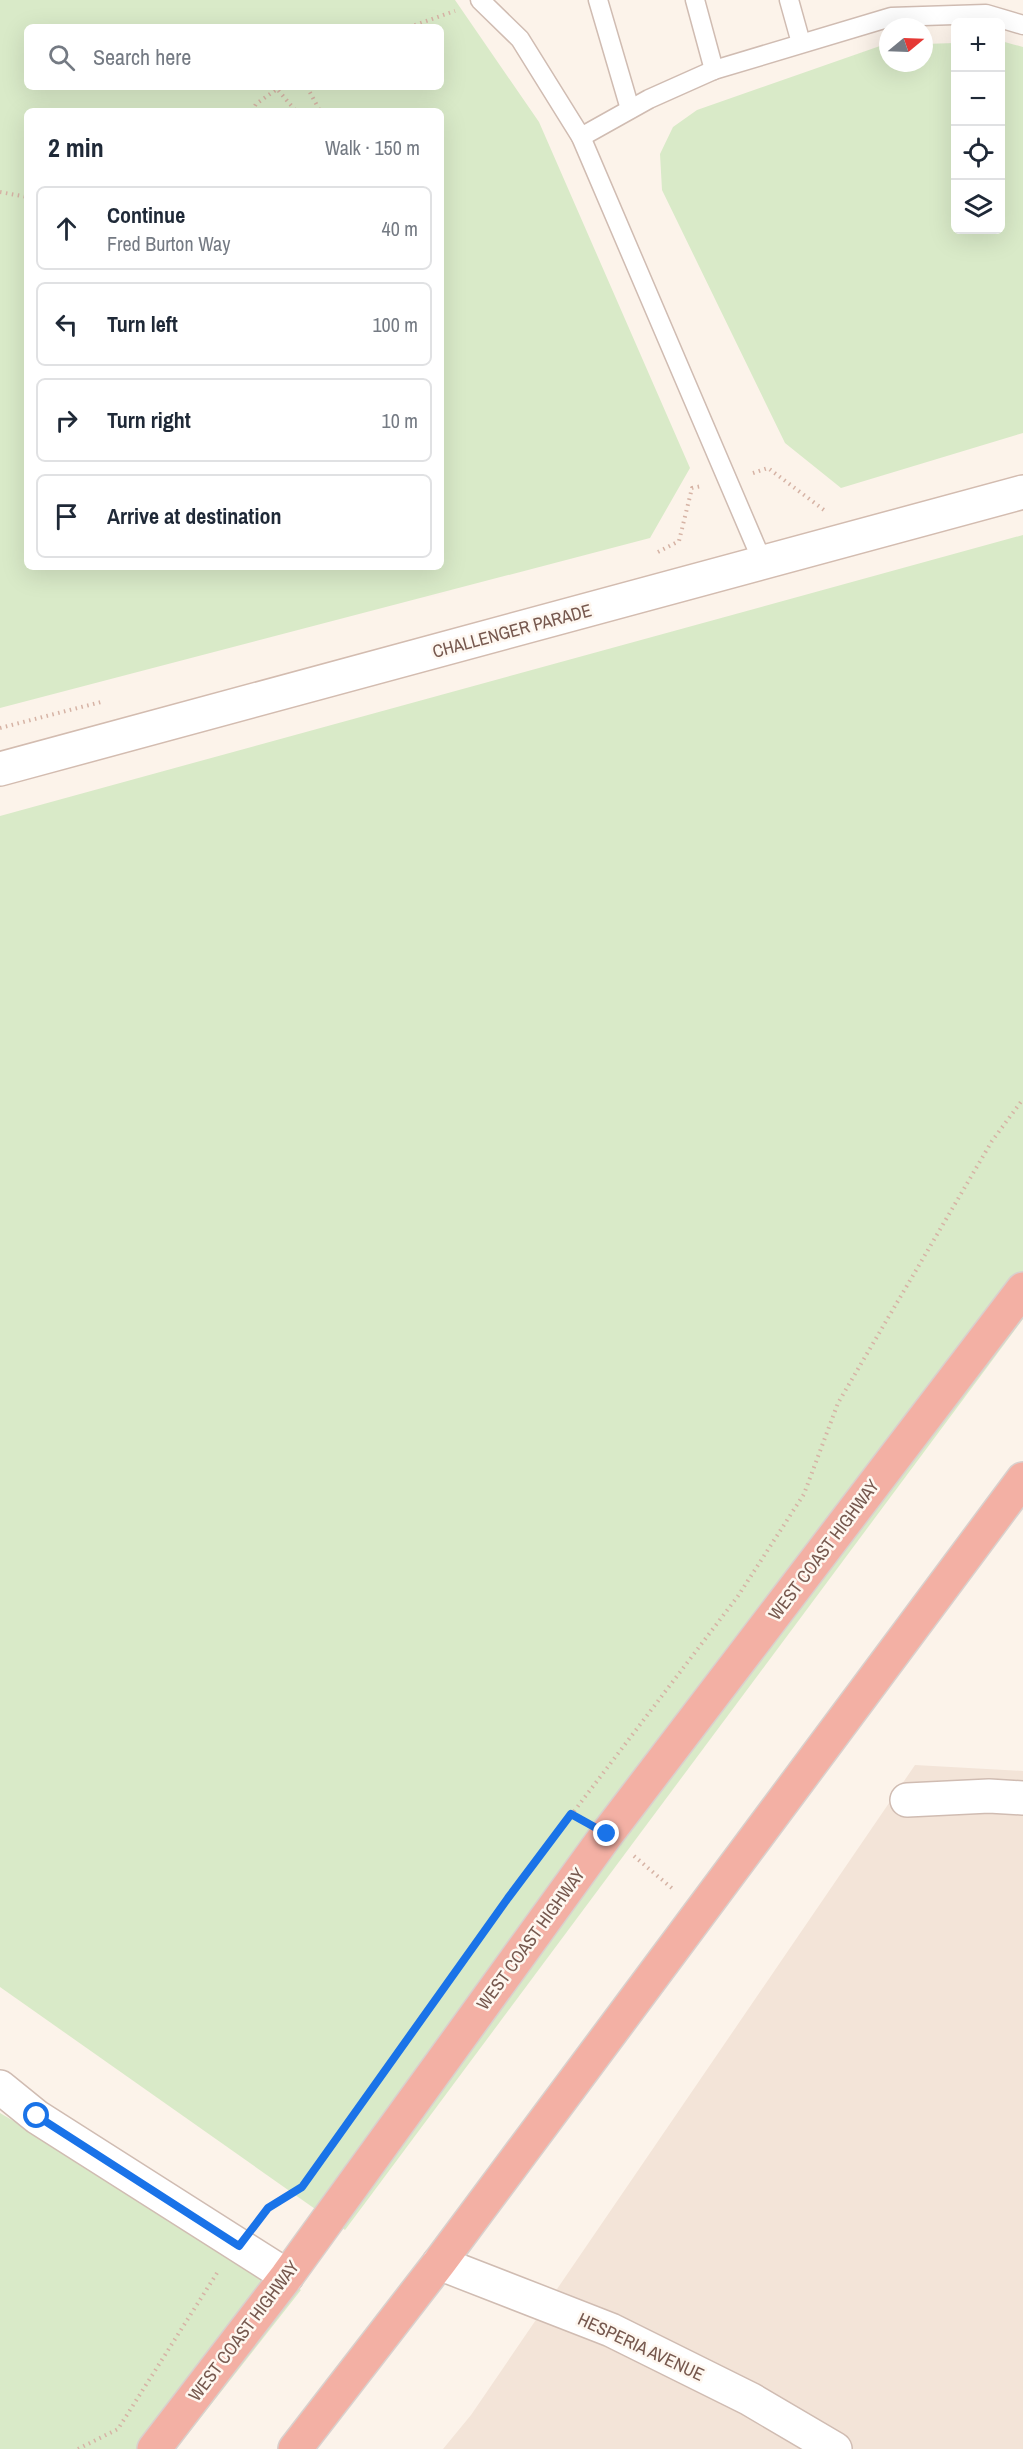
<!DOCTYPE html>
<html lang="en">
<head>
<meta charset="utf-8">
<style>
  body { margin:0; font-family:"Archivo Narrow",sans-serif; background:#f6f6f7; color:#1f2937 }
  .controls { position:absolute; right:18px; top:18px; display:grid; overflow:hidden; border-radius:9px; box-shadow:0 6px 24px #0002 }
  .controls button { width:54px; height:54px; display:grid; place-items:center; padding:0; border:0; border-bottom:2px solid #e0e1e3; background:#fff; color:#1f2937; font:30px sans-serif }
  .compass { position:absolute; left:879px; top:18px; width:54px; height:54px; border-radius:50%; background:#fff; box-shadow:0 6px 24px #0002; rotate:71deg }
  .stop { position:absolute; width:18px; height:18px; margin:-14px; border:4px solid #1a73e8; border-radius:50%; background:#fff }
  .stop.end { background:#1a73e8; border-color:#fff; box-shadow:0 2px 6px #0008 }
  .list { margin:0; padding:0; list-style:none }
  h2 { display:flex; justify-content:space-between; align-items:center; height:78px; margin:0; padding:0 24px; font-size:26px }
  h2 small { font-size:20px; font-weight:400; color:#747a83 }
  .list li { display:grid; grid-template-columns:39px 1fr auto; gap:18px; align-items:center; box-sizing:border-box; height:84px; margin:0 12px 12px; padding:0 12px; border:2px solid #e0e1e3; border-radius:9px }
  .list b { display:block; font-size:22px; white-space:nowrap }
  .list p { margin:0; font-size:20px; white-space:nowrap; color:#747a83 }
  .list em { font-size:20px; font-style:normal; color:#747a83 }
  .icon { flex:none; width:33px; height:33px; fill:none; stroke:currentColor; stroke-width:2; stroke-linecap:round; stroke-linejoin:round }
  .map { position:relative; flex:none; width:1023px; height:2449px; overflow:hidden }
  .search { position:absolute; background:#fff; box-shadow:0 6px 24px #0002; left:24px; top:24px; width:420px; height:66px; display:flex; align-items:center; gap:15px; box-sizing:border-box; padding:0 21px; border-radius:9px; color:#747a83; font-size:22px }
  .panel { position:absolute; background:#fff; box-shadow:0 6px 24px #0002; left:24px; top:108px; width:420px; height:462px; border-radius:9px }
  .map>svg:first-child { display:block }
  .residential { fill:#f3e4d8 }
  .green { fill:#d9eac8; fill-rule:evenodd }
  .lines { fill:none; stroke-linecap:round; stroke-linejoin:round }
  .lane-casing { stroke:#d0bcb2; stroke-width:21 }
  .street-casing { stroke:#d0bcb2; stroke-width:36 }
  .secondary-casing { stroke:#d3bcb0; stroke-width:36 }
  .highway-casing { stroke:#d9d0cd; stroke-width:36 }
  .path { stroke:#d6b3a5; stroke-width:4; stroke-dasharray:1.5 4.5; stroke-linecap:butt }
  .lane { stroke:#fff; stroke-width:18 }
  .street { stroke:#fff; stroke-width:33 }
  .secondary { stroke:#fff; stroke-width:33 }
  .highway { stroke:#f3b0a4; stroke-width:33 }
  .route { stroke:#1a73e8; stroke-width:8 }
  .labels { text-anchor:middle; stroke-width:5; stroke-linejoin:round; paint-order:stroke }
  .street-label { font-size:18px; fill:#76584e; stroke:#fef7f0 }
</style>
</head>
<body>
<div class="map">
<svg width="1023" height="2449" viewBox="0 0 1023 2449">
  <rect width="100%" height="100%" fill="#fcf3ea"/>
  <path class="residential" d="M915,1765l108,6v678h-580l28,-34z"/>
  <g class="green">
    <path d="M0,0h455l84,122 151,346 -40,70 -650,170zM27,27h414v60h-414zM27,111h414v456h-414z"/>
    <path d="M1001,41l22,6v386l-182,55 -56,-45 -123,-253 -2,-36 13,-27 24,-17 183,-64 8,-1v18h36v-19l31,-1 1,187h44z"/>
    <path d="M1023,535v784l-678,911 -345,-243v-1171z"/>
    <path d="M0,2113l301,177 -125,159h-176z"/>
  </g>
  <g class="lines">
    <g class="lane-casing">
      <g id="lane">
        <path d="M480,0l40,39 61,98 182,426"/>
        <path d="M598,0l32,109"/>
        <path d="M695,0l19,70"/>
        <path d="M789,0l12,43"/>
        <path d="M581,137l68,-38 65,-29 177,-53 95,-3 37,11"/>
      </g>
    </g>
    <g class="street-casing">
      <g id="street">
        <path d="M907,1800l82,-4 34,2"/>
        <path d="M0,2087l37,30 250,159"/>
        <path d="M439,2263l172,67 139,69 85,50"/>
      </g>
    </g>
    <g class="secondary-casing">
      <path id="secondary" d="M0,769l1023,-277"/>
    </g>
    <g class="highway-casing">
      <g id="highway">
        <path d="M154,2449l133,-173 320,-442 416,-545"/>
        <path d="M295,2449l144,-186 584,-784"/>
      </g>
    </g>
    <g class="path">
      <path d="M409,27l46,-16"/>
      <path d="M307,87l13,24"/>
      <path d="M252,111l4,-7 21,-15 19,22"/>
      <path d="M0,192l27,5"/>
      <path d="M753,473l15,-5 56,42"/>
      <path d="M658,552l21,-11 13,-53 10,-2"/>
      <path d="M0,728l101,-26"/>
      <path d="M634,1856l40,34"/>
      <path d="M261,2218l7,-10 34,-21 206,-289 230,-302 66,-102 34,-91 154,-262 31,-42"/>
      <path d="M78,2449l40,-20 99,-156"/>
    </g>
    <use href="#lane" class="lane"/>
    <use href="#street" class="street"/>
    <use href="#secondary" class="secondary"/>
    <use href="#highway" class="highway"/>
  </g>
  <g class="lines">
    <path class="route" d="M37,2116l202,130 29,-38 34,-21 206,-289 63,-84 36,20"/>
  </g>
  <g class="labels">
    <g class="street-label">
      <text transform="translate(512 631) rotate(-15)" y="6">CHALLENGER PARADE</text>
      <text transform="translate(824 1550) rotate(-53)" y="6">WEST COAST HIGHWAY</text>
      <text transform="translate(531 1939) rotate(-54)" y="6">WEST COAST HIGHWAY</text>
      <text transform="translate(244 2331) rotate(-53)" y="6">WEST COAST HIGHWAY</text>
      <text transform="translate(641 2347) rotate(25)" y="6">HESPERIA AVENUE</text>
    </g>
  </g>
</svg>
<div class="controls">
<button>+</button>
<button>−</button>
<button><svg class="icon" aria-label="locate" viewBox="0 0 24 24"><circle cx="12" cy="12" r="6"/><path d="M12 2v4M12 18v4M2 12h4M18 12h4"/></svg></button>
<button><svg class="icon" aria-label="layers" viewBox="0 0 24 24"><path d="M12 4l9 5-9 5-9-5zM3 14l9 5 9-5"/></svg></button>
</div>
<svg class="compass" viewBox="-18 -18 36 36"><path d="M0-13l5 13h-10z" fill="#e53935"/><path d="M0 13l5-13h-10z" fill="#747a83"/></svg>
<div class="stop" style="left:37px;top:2116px"></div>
<div class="stop end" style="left:607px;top:1834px"></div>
<div class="search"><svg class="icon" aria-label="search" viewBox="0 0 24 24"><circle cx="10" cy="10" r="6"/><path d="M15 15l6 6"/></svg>Search here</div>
<section class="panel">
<h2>2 min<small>Walk · 150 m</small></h2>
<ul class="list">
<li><svg class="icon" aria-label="ahead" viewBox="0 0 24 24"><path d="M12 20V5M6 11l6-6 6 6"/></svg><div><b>Continue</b><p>Fred Burton Way</p></div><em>40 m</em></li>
<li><svg class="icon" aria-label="left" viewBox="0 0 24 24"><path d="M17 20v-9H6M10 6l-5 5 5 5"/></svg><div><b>Turn left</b></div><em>100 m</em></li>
<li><svg class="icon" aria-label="right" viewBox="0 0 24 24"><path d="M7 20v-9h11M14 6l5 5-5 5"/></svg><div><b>Turn right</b></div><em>10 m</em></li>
<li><svg class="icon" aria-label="arrive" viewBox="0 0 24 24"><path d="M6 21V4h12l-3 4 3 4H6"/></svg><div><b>Arrive at destination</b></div></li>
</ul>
</section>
</div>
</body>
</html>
